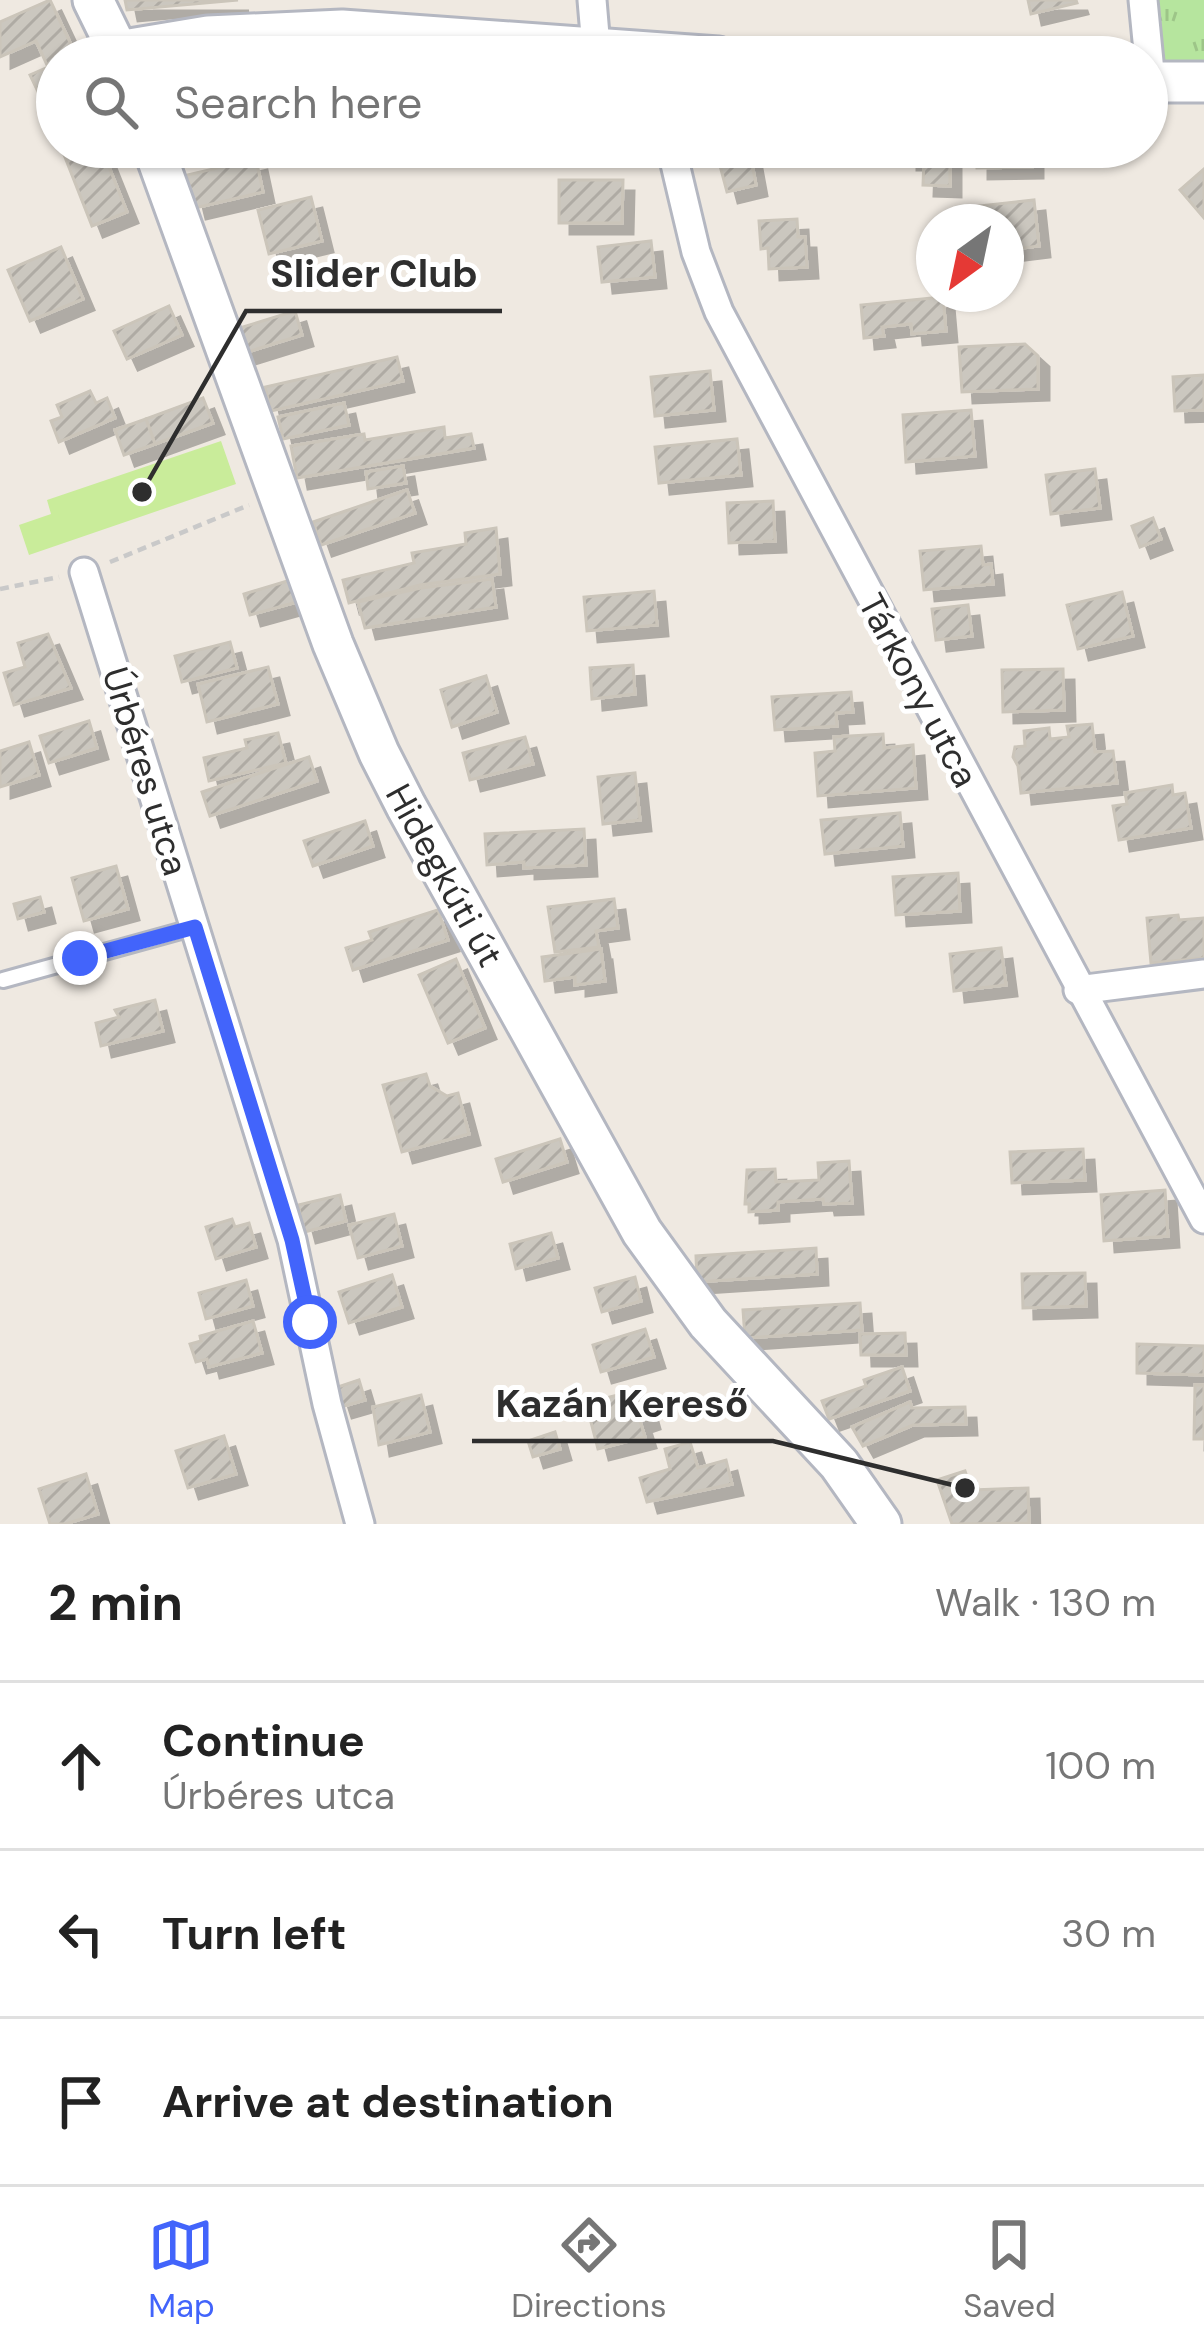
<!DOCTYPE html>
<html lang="en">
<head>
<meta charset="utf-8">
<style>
  body { margin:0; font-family:"DM Sans",sans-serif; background:#f6f6f6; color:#222 }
  .compass { position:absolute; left:916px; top:204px; width:108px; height:108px; border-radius:50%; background:#fff; box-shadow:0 3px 9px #0004; rotate:213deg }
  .stop { position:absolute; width:36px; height:36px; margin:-27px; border:9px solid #4264fb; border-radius:50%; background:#fff }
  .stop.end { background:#4264fb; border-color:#fff; box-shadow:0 3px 12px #0008 }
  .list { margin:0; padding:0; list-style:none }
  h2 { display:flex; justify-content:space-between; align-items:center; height:156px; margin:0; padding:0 48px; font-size:51px }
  h2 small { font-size:39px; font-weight:400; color:#767676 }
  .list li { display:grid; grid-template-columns:78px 1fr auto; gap:36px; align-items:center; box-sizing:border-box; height:168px; padding:0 48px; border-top:3px solid #e0e0e0 }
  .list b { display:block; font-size:45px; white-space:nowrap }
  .list p { margin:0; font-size:39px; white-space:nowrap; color:#767676 }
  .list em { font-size:39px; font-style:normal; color:#767676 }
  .icon { flex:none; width:66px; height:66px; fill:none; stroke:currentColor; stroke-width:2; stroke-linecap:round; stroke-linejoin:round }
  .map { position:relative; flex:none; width:1204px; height:1524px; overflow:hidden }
  .search { position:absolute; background:#fff; box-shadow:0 3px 9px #0004; left:36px; right:36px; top:36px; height:132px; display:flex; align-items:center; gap:30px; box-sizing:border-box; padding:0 42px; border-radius:66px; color:#767676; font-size:45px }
  .sheet { height:660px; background:#fff }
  nav { display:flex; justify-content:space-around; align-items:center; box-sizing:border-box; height:168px; border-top:3px solid #e0e0e0; background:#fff; font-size:33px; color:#767676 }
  nav a { display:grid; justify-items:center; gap:6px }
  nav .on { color:#4264fb }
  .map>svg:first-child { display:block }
  .park { fill:url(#park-tufts) }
  .pitch { fill:#c9ec9a }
  .building { fill:url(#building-hatch); stroke:#cbc5ba; stroke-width:3; filter:url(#shadow) }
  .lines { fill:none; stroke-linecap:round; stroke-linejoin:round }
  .lane-casing { stroke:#b4b7c1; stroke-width:20 }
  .street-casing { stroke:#b4b7c1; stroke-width:33 }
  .secondary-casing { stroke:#b4b7c1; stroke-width:45 }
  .path { stroke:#c9c9c9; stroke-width:4.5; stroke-dasharray:9 6; stroke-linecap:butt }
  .lane { stroke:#fff; stroke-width:14 }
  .street { stroke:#fff; stroke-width:27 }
  .secondary { stroke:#fff; stroke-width:39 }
  .route { stroke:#4264fb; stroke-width:15 }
  .labels { text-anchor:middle; stroke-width:10; stroke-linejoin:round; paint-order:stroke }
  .street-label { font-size:36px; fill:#2e2e2e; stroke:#fff }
  .leader { fill:none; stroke:#2e2e2e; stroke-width:4.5 }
  .callout-dot { fill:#2e2e2e; stroke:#fff; stroke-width:4.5 }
  .callout-label { font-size:39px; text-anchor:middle; font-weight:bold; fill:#2e2e2e; stroke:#fff; stroke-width:10; stroke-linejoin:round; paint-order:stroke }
</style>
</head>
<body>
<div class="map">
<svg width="1204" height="1524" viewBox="0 0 1204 1524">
  <defs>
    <pattern id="park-tufts" width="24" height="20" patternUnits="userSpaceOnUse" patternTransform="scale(3)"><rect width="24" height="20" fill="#b6e59e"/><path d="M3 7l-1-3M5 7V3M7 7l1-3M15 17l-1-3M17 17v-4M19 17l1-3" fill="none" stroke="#9dc588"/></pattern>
    <pattern id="building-hatch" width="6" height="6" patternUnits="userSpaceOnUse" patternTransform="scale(3)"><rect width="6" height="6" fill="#cbc7bf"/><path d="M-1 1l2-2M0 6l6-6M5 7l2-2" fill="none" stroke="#afaba4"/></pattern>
    <filter id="shadow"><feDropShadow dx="11" dy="11" stdDeviation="0" flood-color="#0004"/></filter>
  </defs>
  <rect width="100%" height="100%" fill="#efe9e1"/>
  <path class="park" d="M1156,0h48v66l-43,-1z"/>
  <path class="pitch" d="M221,441l15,43 -207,71 -10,-30 32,-11 -4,-14z"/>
  <g class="building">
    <path d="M50,0l27,57h-20v34l-16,7 -11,-23 18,-8 -12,-26 -36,16v-35z"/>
    <path d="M125,0h113l-111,10z"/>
    <path d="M1028,0h48l1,3 -46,11z"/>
    <path d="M61,147h40l26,65 -35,14z"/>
    <path d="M715,147h34l7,38 -29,7z"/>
    <path d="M906,147h29v7h15v32l-27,-1 1,-26h-18z"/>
    <path d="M977,147h55v20l-55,1z"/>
    <path d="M256,159l7,33 -68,16 -8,-33z"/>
    <path d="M1204,169v49l-24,-28z"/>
    <path d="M559,180h64l-1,43h-63z"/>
    <path d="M311,197l11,44 -53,13 -11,-44z"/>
    <path d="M1034,200l5,46 -33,4v-28h-25l-2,-16z"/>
    <path d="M797,219l1,18h7l2,30 -38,2 -1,-21 -7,1 -2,-28z"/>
    <path d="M651,241l4,36 -53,5 -4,-35z"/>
    <path d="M61,247l22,52 -53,22 -22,-51z"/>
    <path d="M943,297l3,34 -34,3 -1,-10 -29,3 2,9 -20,2 -3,-33z"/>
    <path d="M169,306l13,29 -55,24 -13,-28z"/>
    <path d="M295,311l7,24 -61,19 -8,-24z"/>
    <path d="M1025,344l13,12v33l-76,3 -3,-45z"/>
    <path d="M397,357l6,24 -132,30 -6,-24z"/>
    <path d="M710,371l4,39 -59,6 -4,-39z"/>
    <path d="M1204,375v35l-29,1 -2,-34z"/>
    <path d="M90,391l6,12 11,-5 8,20 -56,24 -8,-21 11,-4 -5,-12z"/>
    <path d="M203,398l10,25 -58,21 -9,-25z"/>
    <path d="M344,403l5,22 -66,14 -5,-22z"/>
    <path d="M971,410l4,46 -69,6 -3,-47z"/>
    <path d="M146,419l9,25 -31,11 -9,-25z"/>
    <path d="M444,427l1,11 26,-4 3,14 -177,30 -6,-32 73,-12 1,6z"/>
    <path d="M737,439l4,36 -82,8 -4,-36z"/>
    <path d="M403,466l3,17 -38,6 -2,-17z"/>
    <path d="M1095,469l5,39 -49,6 -5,-39z"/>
    <path d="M407,490l8,23 -94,32 -8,-23z"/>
    <path d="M773,501l2,40 -46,2 -2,-40z"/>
    <path d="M1153,518l8,21 -21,8 -8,-21z"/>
    <path d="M496,528l4,46 -80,11 -71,18 -6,-23 71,-17 -2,-10 54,-9 -1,-11z"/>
    <path d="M981,546l2,19 8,-1 2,20 -69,6 -4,-39z"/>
    <path d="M492,579l4,28 -131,21 -7,-26 63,-14z"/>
    <path d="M291,580l6,22 -47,13 -6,-21z"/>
    <path d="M654,591l3,34 -70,6 -3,-34z"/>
    <path d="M1122,592l11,44 -55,13 -11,-44z"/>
    <path d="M968,605l4,31 -36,4 -4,-31z"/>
    <path d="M48,634l23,54 -57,17 -10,-32 21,-6 -7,-24z"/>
    <path d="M230,642l7,26 -55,14 -7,-26z"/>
    <path d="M633,665l2,29 -43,5 -2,-31z"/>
    <path d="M268,667l10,37 -71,18 -9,-38z"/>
    <path d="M1063,669l1,41 -61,2 -1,-42z"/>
    <path d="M486,676l11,36 -45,15 -11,-37z"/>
    <path d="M851,692l2,20 -17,1 1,13 -62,4 -3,-33z"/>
    <path d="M89,721l8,27 -48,15 -9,-27z"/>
    <path d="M1092,724l3,28 18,-1 4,32 -96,10 -3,-27 -5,-9 2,-10 10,-1 -1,-15 25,-3 1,11 19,-2 -2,-11z"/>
    <path d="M278,733l8,30 -77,18 -5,-23 43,-10 -2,-8z"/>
    <path d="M883,734l1,14 29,-3 3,43 -98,8 -3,-43 20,-2 -1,-14z"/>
    <path d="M525,737l8,27 -63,16 -7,-27z"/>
    <path d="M29,742l10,33 -39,12v-36z"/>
    <path d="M309,757l8,24 -107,35 -8,-24z"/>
    <path d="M635,773l5,47 -37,4 -5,-47z"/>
    <path d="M1172,785l1,10 12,-2 6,35 -72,12 -6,-34 14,-2 -2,-11z"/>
    <path d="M900,813l3,33 -78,8 -4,-34z"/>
    <path d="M365,821l8,25 -60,20 -9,-25z"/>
    <path d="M584,829l2,36 -62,3v-6l-37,3 -2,-31z"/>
    <path d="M116,866l12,43 -44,12 -12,-43z"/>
    <path d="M958,873l2,38 -64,4 -3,-38z"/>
    <path d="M40,897l4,15 -26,7 -4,-15z"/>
    <path d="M614,899l4,29 -22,3 3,16 -44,5 -7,-45z"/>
    <path d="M438,910l10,30 -95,30 -7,-22 26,-8 -3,-8z"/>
    <path d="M1178,915l1,5 25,-2v40l-53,5 -4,-45z"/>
    <path d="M1001,948l5,37 -52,6 -4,-37z"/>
    <path d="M601,949l4,32 -30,4v-8l-30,4 -3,-24z"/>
    <path d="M456,959l29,69 -37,15 -29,-68z"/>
    <path d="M155,1000l8,31 -62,15 -5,-23 23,-6 -4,-7z"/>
    <path d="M426,1074l4,12 17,10 11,-3 11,41 -67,18 -19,-67z"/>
    <path d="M560,1139l7,23 -64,20 -7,-23z"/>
    <path d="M1083,1149l2,31 -73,3 -2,-31z"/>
    <path d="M849,1161l3,42 -28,1 -1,-5 -45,3v8l-29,2v-8h-4l2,-34 28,-1 1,13 43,-2 -1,-17z"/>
    <path d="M1165,1190l3,46 -64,5 -3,-46z"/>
    <path d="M340,1195l6,26 -41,11 -7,-27z"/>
    <path d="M394,1214l8,32 -44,12 -9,-33z"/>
    <path d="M232,1219l3,8 14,-4 7,24 -40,12 -10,-32z"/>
    <path d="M551,1233l7,25 -42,11 -6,-25z"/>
    <path d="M816,1248l1,26 -120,8 -1,-26z"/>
    <path d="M1085,1273l1,33 -63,2 -1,-34z"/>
    <path d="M392,1275l10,32 -53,16 -10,-31z"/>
    <path d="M635,1277l6,24 -39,11 -7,-24z"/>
    <path d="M246,1280l7,26 -47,13 -7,-26z"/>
    <path d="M860,1303l2,27 -117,8 -2,-28z"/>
    <path d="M253,1321l9,32 -53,14 -2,-8 -11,3 -6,-18 11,-3 -1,-5z"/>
    <path d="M645,1329l9,28 -53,15 -8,-27z"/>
    <path d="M905,1333l1,22h-45l-1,-21z"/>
    <path d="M1137,1344l67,2v29l-67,-2z"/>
    <path d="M902,1367l8,24 -81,28 -7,-18 44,-15 -2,-6z"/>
    <path d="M359,1380l6,20 -24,7 -6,-19z"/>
    <path d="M1195,1385h9v54h-10z"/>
    <path d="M641,1389l8,29 -9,3 5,16 -47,12 -12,-46z"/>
    <path d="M421,1395l9,37 -51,13 -6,-38z"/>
    <path d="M910,1402l2,6 53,-1 1,17 -53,1 -50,21 -11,-19z"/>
    <path d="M555,1432l5,17 -27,8 -5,-16z"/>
    <path d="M224,1436l12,38 -48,14 -12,-37z"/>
    <path d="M690,1442l8,26 28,-8 6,24 -85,18 -7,-24 30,-9 -5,-20z"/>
    <path d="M965,1471l6,19 57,-2 1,35 -77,1 -15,-44z"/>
    <path d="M86,1474l12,40 -33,10h-15l-11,-35z"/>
  </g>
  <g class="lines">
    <g class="lane-casing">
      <path id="lane" d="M3,980l192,-53"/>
    </g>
    <g class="street-casing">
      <g id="street">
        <path d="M592,0l4,47"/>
        <path d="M1143,0l8,82"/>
        <path d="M671,147l25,105 23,60 485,907"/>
        <path d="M84,572l208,668 35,164 33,120"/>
        <path d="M1078,990l126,-16"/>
      </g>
    </g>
    <g class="secondary-casing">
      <g id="secondary">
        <path d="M93,0l28,57"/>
        <path d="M118,51l90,-15 134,-6 376,27"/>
        <path d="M1147,82h57"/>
        <path d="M153,147l180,497 46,109 27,53 236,426 66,91 131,141 42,60"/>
      </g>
    </g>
    <g class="path">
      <path d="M110,562l139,-57"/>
      <path d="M0,589l59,-12"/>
    </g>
    <use href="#lane" class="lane"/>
    <use href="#street" class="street"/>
    <use href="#secondary" class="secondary"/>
  </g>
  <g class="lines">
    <path class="route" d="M80,958l115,-31 97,313 18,82"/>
  </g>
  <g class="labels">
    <g class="street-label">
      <text transform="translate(919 690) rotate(62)" y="13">Tárkony utca</text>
      <text transform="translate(146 771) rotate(73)" y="13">Úrbéres utca</text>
      <text transform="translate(445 875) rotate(61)" y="13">Hidegkúti út</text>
    </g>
  </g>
  <path class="leader" d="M142 492L246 311H502M965 1488L773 1441H472"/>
  <g class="callout-dot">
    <circle cx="142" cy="492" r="12"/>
    <circle cx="965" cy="1488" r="12"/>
  </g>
  <g class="callout-label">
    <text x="374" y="287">Slider Club</text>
    <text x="622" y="1417">Kazán Kereső</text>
  </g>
</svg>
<svg class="compass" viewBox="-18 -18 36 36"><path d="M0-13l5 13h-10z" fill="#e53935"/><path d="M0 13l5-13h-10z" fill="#767676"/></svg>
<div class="stop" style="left:310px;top:1322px"></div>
<div class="stop end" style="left:80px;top:958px"></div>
<div class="search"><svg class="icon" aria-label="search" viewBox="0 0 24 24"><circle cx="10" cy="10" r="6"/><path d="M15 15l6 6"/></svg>Search here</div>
</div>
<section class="sheet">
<h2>2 min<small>Walk · 130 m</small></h2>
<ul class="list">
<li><svg class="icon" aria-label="ahead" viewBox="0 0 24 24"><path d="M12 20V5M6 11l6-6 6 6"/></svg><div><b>Continue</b><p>Úrbéres utca</p></div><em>100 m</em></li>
<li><svg class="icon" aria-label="left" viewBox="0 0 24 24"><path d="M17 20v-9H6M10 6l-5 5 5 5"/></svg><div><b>Turn left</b></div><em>30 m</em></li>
<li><svg class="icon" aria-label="arrive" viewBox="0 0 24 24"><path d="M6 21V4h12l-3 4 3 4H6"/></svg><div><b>Arrive at destination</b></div></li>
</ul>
</section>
<nav>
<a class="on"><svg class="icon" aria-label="map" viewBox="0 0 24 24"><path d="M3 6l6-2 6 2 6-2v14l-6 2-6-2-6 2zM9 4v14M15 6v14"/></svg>Map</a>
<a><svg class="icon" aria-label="directions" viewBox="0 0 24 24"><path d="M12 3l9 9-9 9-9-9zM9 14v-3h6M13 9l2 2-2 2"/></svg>Directions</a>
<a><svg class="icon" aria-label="saved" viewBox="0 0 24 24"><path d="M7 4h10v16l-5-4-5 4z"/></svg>Saved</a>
</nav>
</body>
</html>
